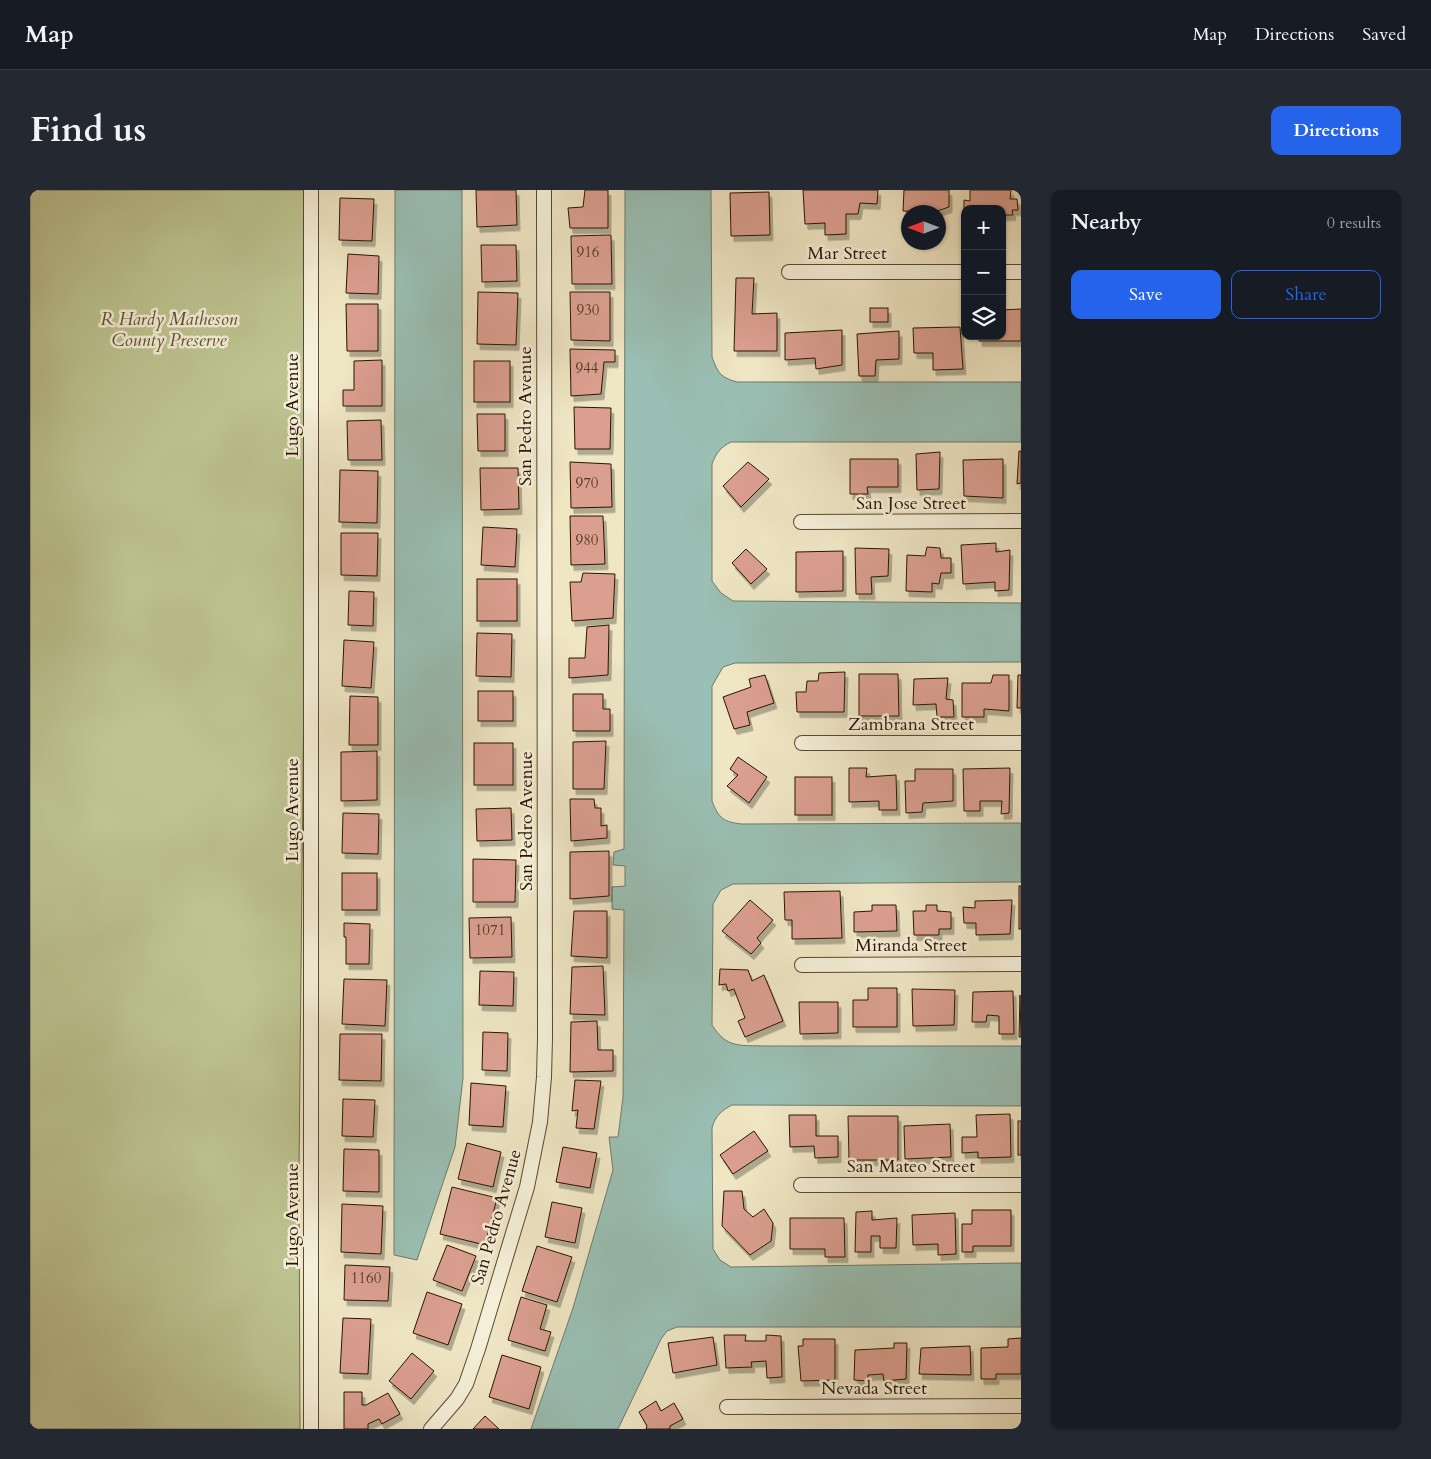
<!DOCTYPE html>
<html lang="en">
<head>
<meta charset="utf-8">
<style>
  body { margin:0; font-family:Cardo,serif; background:#242831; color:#f1f3f6 }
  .controls { position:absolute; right:15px; top:15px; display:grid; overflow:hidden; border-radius:10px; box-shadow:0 1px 4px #0004 }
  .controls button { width:45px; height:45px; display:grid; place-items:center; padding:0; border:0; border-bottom:1px solid #363941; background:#171b24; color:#f1f3f6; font:25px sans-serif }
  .compass { position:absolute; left:871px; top:15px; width:45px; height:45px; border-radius:50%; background:#171b24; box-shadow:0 1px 4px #0004; rotate:270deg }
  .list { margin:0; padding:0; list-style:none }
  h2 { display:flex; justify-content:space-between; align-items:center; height:65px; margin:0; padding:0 20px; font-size:21px }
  h2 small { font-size:16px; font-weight:400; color:#9ea1a6 }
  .actions { display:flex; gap:10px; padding:15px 20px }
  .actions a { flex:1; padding:11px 0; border:1px solid #2563eb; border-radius:10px; text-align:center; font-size:18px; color:#2563eb }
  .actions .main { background:#2563eb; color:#fff }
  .icon { flex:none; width:28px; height:28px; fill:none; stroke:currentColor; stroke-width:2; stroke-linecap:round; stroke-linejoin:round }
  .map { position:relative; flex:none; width:991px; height:1239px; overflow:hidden; border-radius:10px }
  header { display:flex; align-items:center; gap:30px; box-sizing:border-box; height:70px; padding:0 25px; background:#171b24; border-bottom:1px solid #363941 }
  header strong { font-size:24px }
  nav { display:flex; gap:28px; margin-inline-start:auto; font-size:18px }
  .intro { display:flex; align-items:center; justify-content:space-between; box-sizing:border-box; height:120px; padding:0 30px }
  h1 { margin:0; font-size:35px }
  .button { padding:12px 22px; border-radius:10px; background:#2563eb; color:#fff; font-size:18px; font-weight:700 }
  main { display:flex; gap:30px; padding:0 30px }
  aside { flex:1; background:#171b24; border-radius:10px; box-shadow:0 1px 4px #0004 }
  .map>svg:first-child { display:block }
  .green { fill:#bdc491; stroke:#736c48 }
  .water { fill:#9abfb4; stroke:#6d7b6c }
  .building { fill:#db9f90; stroke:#291400; filter:url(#shadow) }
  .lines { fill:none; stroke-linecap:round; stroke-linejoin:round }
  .street-casing { stroke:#5a4831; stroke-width:16 }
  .street { stroke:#f5efd9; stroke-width:14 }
  .labels { text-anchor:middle; stroke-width:5; stroke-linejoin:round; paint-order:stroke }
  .number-label { font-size:15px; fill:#563724 }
  .street-label { font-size:18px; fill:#291400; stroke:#f5efd9 }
  .park-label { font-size:18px; font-style:italic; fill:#5d5233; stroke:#f5efd9 }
</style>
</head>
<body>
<header>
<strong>Map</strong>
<nav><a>Map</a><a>Directions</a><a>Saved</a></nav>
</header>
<div class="intro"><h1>Find us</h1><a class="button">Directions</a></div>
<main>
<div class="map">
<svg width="991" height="1239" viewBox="0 0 991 1239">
  <defs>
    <filter id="shadow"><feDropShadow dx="3" dy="5.5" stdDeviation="0" flood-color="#0004"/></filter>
  </defs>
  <rect width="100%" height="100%" fill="#efe6c4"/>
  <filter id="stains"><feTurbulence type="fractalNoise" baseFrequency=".004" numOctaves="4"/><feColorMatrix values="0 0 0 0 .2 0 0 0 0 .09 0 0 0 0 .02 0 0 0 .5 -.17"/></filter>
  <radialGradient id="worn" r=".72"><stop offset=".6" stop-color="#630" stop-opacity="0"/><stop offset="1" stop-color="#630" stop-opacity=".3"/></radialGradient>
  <path class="green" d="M0,0h279l-10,978 1,261h-270z"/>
  <g class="water">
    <path d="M365,0h67l1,888 -8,69 -38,113 -23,-5z"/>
    <path d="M595,0h86l1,167c6,16 8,20 25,25h284v60h-290c-10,5 -15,11 -19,22v117l9,12 12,8 288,2v59l-286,1 -12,4 -11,19v115c7,18 12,21 30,23l279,-1v59l-288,2 -12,6 -8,14 -1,121c15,24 28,20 54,21h255v60l-289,-1c-11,6 -17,11 -20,23l1,121 7,11 11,7 290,-4v64h-344l-10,4 -6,8 -43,90h-87l42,-121 40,-138 -4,-33h9l5,-40 1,-187 -12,-1v-22l13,-1v-20l-12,-1 1,-13 10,-3z"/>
  </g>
  <g class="building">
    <path d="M446,0h40l1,35 -40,2z"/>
    <path d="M555,0h23v38h-38l-2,-20 15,-1z"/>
    <path d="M773,0h75l-1,14 -17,-1 -2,11h-12v20l-21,1v-12l-20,1z"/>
    <path d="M874,0h45v17l-12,4v1l-34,-1z"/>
    <path d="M940,0h41l-1,9h7l1,11h-6l1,5h-11v-6h-37l-1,3v-12l6,1z"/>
    <path d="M739,2l1,43 -39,1 -1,-43z"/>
    <path d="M310,8l34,1 -2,42 -33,-1z"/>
    <path d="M581,45l1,49h-40l-1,-48z"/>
    <path d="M451,55h35l1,36 -35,1z"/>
    <path d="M318,64l31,2 -1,38 -32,-1z"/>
    <path d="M706,88h18l-2,36 25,-1v38h-43z"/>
    <path d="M448,102l40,1 -2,52 -39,-1z"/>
    <path d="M540,102h40v49l-39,-1z"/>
    <path d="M316,114h32v47h-31z"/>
    <rect x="840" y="118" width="18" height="14"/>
    <path d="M991,119v32h-42v-5h23v-26z"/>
    <path d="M930,137l3,42 -30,1v-17h-19l-1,-25z"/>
    <path d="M812,140v35l-26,4 -1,-11 -30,2v-27z"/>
    <path d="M869,141v28l-23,1 -1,16h-16l-2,-42z"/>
    <path d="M540,159l45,1v12h-11l-3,32 -30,2z"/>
    <path d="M352,170v46h-39v-16h11v-29z"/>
    <rect x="444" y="171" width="36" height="41"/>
    <path d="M544,217l37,1 -1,41h-35z"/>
    <path d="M447,224h28v37h-27z"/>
    <path d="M351,230l1,40h-34l-1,-39z"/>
    <path d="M989,261h2v32l-4,1z"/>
    <path d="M910,262l-1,37 -22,1 -1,-36z"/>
    <path d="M820,269h48v28h-31l1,7h-18z"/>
    <path d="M973,269v39l-39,-2 -1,-36z"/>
    <path d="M540,272l41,2 1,43 -41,1z"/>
    <path d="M718,272l21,17 -28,28 -18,-21z"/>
    <path d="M450,278h38l1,41 -38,1z"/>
    <path d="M310,280l38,1 -1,52 -38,-1z"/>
    <path d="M540,326h33l2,48 -34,1z"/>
    <path d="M453,337l34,2 -2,38 -34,-2z"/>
    <path d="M311,343h37l-1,43 -36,-1z"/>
    <path d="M966,353v9l14,-2 -1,40 -14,1v-9l-32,2 -2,-39z"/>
    <path d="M897,357l13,1 1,10h10v15h-10l-2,11 -7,-1v9l-26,-1 1,-36 18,1z"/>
    <path d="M825,358l34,1 -1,27 -17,1 1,17h-16z"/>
    <path d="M716,359l21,20 -16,15 -19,-21z"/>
    <path d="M813,361v40l-47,1v-40z"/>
    <path d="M553,383l32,1 -2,44 -41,3 -2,-39h11z"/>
    <rect x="447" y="389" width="40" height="42"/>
    <path d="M319,401l25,1 -1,34 -25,-1z"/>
    <path d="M579,435l-1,50 -39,3v-20h16l2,-31z"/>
    <path d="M447,443l35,1 -1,43 -35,-1z"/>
    <path d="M314,450l30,2 -3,46 -29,-2z"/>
    <path d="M815,482l-1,40h-47l-1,-20h10l1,-11h11l1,-8z"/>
    <path d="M829,484h39l1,42h-40z"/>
    <path d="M735,485l9,28 -27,9 3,13 -16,4 -11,-32 28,-10 -2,-8z"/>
    <path d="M963,485h16v36l-25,-2v8h-22v-34h29z"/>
    <path d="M988,485h3v33h-4z"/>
    <path d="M918,488l-2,21 7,1 1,17h-17l-1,-13 -23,1 1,-26z"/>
    <rect x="448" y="501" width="35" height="30"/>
    <path d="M543,504h30v15h7v22h-37z"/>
    <path d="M320,506l28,1v48h-29z"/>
    <path d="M576,551l-2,48h-31v-47z"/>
    <rect x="444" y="553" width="39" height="42"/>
    <path d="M347,561v49l-36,1v-49z"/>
    <path d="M708,567l29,20 -18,26 -22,-17 11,-11 -8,-6z"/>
    <path d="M819,578h18l-1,9 30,-2 1,35h-18v-9l-30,1z"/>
    <path d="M980,578l-1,45 -8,1 1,-13h-22v10h-16l-1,-42z"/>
    <path d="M885,579h38v32l-30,2 -1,9 -16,1 -1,-32h10z"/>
    <rect x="765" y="587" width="37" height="38"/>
    <path d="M540,609h24l1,9h6v18l6,-1v13l-36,3z"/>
    <path d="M481,618l1,32 -35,1 -1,-32z"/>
    <path d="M313,623l36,1 -1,40 -36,-1z"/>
    <path d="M579,661v45l-39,3v-47z"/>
    <path d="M443,669l43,1 -1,42h-42z"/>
    <rect x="312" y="683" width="35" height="37"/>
    <rect x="989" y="696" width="2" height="43"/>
    <path d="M810,701l2,47 -50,1v-19h-7l-1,-28z"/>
    <path d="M720,710l23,20 -16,18 4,5 -10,11 -29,-23z"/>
    <path d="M982,710l-2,34 -34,1v-12h-12l-1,-16 12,1v-7z"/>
    <path d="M842,715h24l1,26 -43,1v-20l18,-1z"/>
    <path d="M896,715h11v6l14,1v17h-12v6h-25l-1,-24h13z"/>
    <path d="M544,721h33v47l-36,-2z"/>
    <path d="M481,727l1,40 -42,1 -1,-40z"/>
    <path d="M314,733l26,1 -1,40h-23v-27h-2z"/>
    <path d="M573,776l2,49 -35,-1 2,-47z"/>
    <path d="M690,779l28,1 4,11 12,-6 19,46 -38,16 -7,-16 7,-3 -11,-29 -6,2 -2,-7 -7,1z"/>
    <path d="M450,781l34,1 -1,34 -34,-1z"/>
    <path d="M314,789l43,1 -2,46 -43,-2z"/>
    <path d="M838,798h29v39h-44v-27h15z"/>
    <path d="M882,799l43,1 -1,35 -41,1z"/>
    <path d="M983,801l1,43h-15v-18l-12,-1 -1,7h-14l1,-30z"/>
    <path d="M990,805l1,42h-2z"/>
    <path d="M769,812h39v31l-38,1z"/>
    <path d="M567,831l1,29h15v21l-43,1 1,-50z"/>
    <path d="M453,842l25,1 -1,38 -25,-1z"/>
    <path d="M310,844h42l-1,47 -42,-1z"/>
    <path d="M545,890l26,1 -7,48 -18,-1 2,-18 -6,1z"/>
    <path d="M441,893l35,3 -3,41 -34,-2z"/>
    <path d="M313,909l32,1 -2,37 -31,-1z"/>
    <path d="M980,924l1,43 -33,1v-6l-16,1v-16h15l-1,-22z"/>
    <path d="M759,925h27v21h22v21l-23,1 -1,-12 -24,1z"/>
    <path d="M818,926h50v44h-49z"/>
    <rect x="988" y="931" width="3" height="34"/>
    <path d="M920,934l1,33 -46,2 -1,-33z"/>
    <path d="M724,941l14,20 -35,23 -13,-19z"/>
    <path d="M437,953l34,9 -8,35 -35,-8z"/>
    <path d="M533,957l34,6 -7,35 -34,-6z"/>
    <path d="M314,959l35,1v42l-36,-1z"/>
    <path d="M422,997l45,11 -12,47 -45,-11z"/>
    <path d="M694,1001h18l2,18 9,8 11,-8 9,14 -2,18 -21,14 -28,-29z"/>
    <path d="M522,1012l30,6 -7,35 -30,-6z"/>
    <path d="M312,1014l41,2 -2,48 -40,-2z"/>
    <path d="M942,1020h39v36h-38v6h-11v-28h10z"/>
    <path d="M842,1021v9l25,-2 -1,30h-16v-12h-9v16h-16l1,-40z"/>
    <path d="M925,1023l1,41 -18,1v-11l-25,1 -1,-30z"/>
    <path d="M760,1028h54l1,39h-20v-8h-35z"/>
    <path d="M417,1055l29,11 -14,35 -29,-11z"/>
    <path d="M507,1056l35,11 -15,45 -35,-11z"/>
    <path d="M315,1075l45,2 -2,34 -44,-1z"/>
    <path d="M397,1102l35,12 -14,41 -35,-12z"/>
    <path d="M491,1107l26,8 -7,24 11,3 -6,19 -37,-11z"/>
    <path d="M313,1128l28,1 -3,55 -28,-1z"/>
    <path d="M694,1145h22l-1,6h21v-6l15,1 1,41 -15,1 -1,-17 -15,1 1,5 -26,1z"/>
    <path d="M683,1147l4,28 -44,8 -5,-30z"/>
    <path d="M991,1148v36h-25v5h-15v-31l27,-1v-8z"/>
    <path d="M773,1149h32v41l-34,1 -3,-35h5z"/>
    <path d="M864,1153h13l-1,36 -22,2 -1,-7 -15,1v6l-14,-1 1,-30 39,-2z"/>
    <path d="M940,1156l1,29 -52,-1 2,-26z"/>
    <path d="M382,1163l22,18 -23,28 -22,-18z"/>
    <path d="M472,1165l39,12 -12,42 -40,-12z"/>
    <path d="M314,1202h18v13h4l22,-12 12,21 -18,10 -3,-5 -11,5v5h-24z"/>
    <path d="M626,1211l5,10 13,-8 9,16 -13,7v3h-24l1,-3 -8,-14z"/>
    <path d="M455,1226l14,13h-26z"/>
  </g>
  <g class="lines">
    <g class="street-casing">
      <g id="street">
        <path d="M281,0v1239"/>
        <path d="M759,82h176"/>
        <path d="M972,82h19"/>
        <path d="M771,332l220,-1"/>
        <path d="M772,553h219"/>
        <path d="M772,775l219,-1"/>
        <path d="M771,995h220"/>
        <path d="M697,1217l294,-1"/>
        <path d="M401,1239l26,-30 9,-15 12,-35 49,-162 13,-65 4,-45 1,-39 -1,-848"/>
      </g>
    </g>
    <use href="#street" class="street"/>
  </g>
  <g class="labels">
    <g class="number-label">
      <text x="558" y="67">916</text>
      <text x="558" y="125">930</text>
      <text x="557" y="183">944</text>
      <text x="557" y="298">970</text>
      <text x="557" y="355">980</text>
      <text x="460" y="745">1071</text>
      <text x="336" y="1093">1160</text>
    </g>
    <g class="street-label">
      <text x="817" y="69">Mar Street</text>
      <text transform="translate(262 215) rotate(-90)" y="6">Lugo Avenue</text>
      <text transform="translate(495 226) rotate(-90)" y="6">San Pedro Avenue</text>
      <text x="881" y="319">San Jose Street</text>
      <text x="881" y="540">Zambrana Street</text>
      <text transform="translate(262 620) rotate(-90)" y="6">Lugo Avenue</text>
      <text transform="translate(496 631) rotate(-90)" y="6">San Pedro Avenue</text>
      <text x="881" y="761">Miranda Street</text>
      <text x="881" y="982">San Mateo Street</text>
      <text transform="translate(262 1025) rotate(-90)" y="6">Lugo Avenue</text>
      <text transform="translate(466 1027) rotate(-74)" y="6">San Pedro Avenue</text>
      <text x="844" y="1204">Nevada Street</text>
    </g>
    <g class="park-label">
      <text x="139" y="135">R Hardy Matheson<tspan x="139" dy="21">County Preserve</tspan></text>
    </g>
  </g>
  <rect width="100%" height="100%" filter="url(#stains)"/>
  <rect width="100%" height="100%" fill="url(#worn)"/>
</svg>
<div class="controls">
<button>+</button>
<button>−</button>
<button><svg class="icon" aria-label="layers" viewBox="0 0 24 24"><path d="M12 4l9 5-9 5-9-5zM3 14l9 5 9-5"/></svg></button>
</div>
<svg class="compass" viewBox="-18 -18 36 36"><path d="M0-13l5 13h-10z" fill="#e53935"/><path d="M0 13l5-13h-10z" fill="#9ea1a6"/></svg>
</div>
<aside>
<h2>Nearby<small>0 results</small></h2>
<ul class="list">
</ul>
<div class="actions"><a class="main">Save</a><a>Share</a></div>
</aside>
</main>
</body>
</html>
